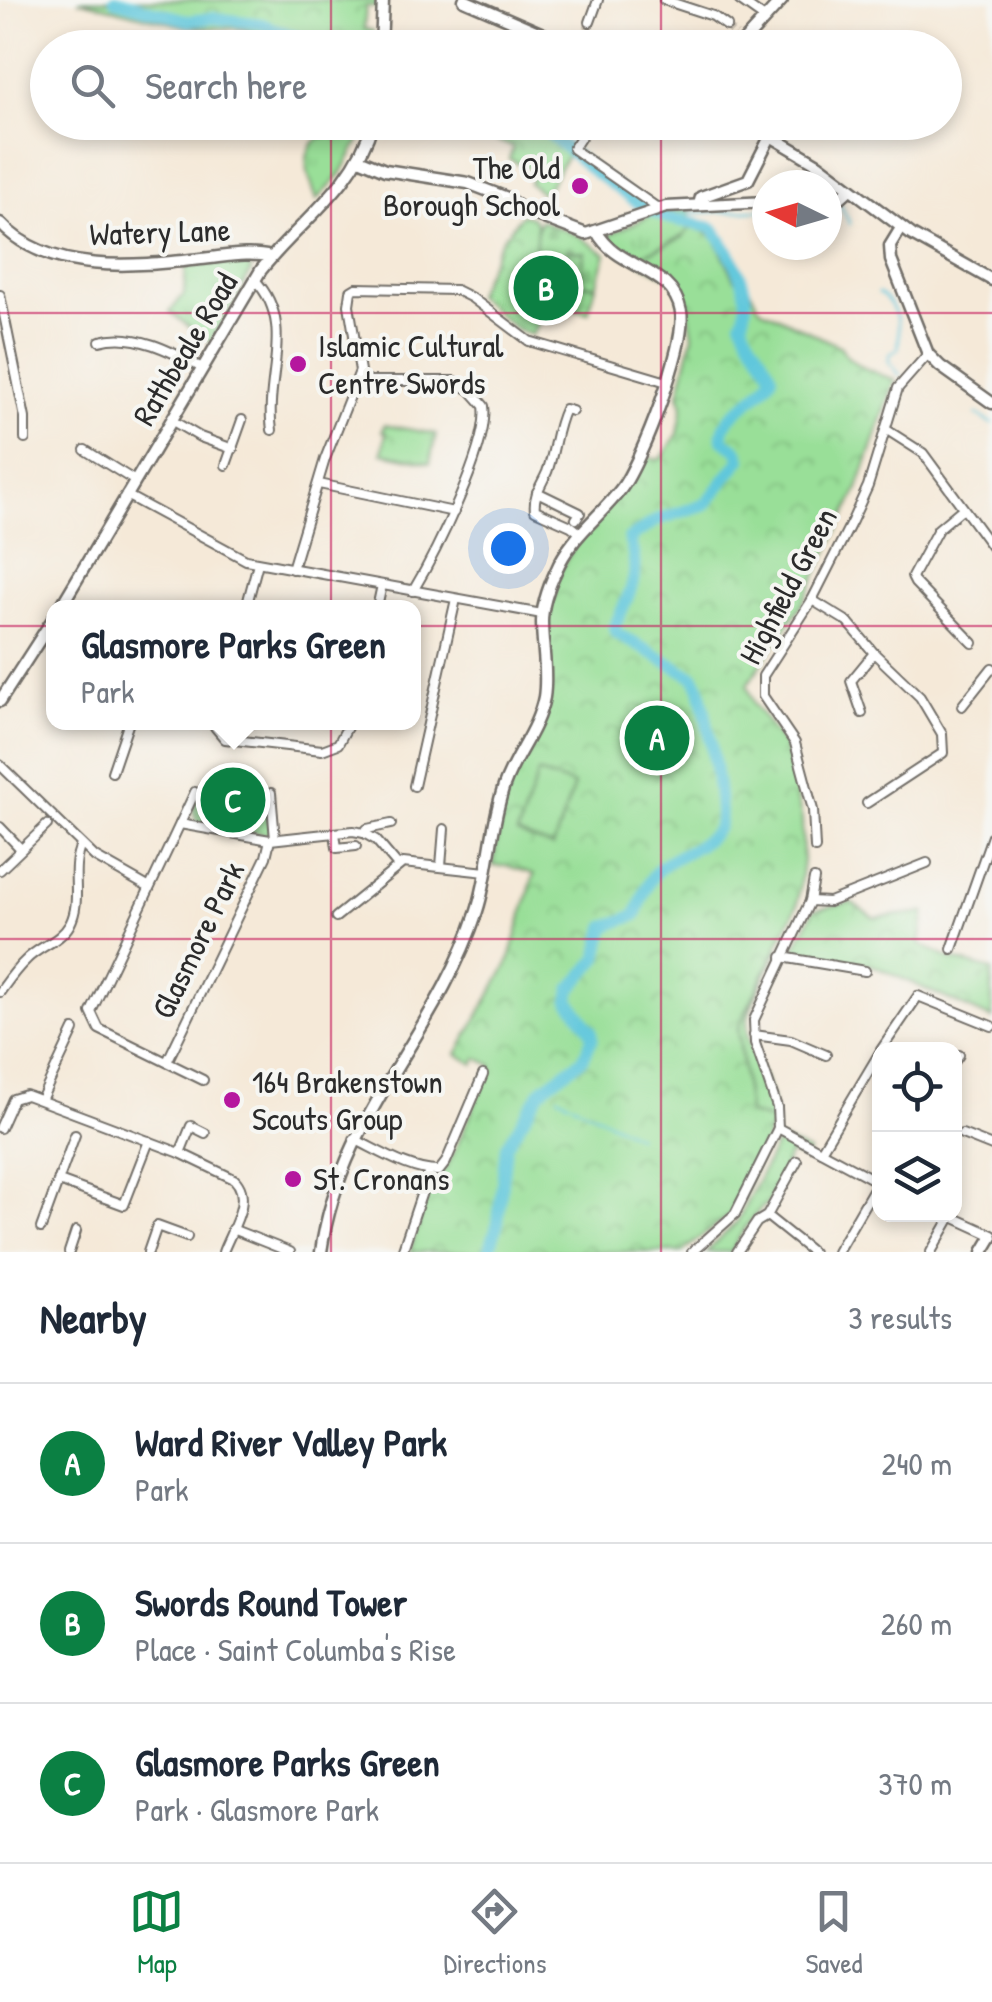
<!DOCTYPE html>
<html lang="en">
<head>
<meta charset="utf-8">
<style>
  body { margin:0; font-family:"Patrick Hand",sans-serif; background:#f2f2f3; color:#1f2937 }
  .controls { position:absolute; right:30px; bottom:30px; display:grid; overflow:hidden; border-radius:20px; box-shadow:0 5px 15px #0003 }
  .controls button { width:90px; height:90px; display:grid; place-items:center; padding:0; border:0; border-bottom:2px solid #e0e1e3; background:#fff; color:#1f2937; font:50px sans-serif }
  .compass { position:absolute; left:752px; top:170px; width:90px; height:90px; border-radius:50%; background:#fff; box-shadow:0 5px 15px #0003; rotate:275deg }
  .you { position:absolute; left:508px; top:548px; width:35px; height:35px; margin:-25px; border:8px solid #fff; border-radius:50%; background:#1a73e8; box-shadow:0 0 0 15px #1a73e833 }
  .badge { display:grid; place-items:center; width:65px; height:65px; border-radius:50%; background:#0b8043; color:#fff; font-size:32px; font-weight:700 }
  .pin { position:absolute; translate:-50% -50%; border:5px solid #fff; box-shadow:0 2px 10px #0006 }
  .popup { position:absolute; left:46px; top:600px; width:375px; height:130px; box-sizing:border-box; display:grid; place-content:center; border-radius:20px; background:#fff; filter:drop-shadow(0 2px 8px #0005); font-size:32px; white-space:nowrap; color:#747a83 }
  .popup b { font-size:38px; color:#1f2937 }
  .popup::after { content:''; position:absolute; left:50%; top:100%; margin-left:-20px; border:20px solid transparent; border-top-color:#fff }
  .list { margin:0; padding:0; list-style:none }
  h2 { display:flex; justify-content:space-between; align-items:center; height:130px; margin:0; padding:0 40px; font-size:42px }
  h2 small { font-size:32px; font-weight:400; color:#747a83 }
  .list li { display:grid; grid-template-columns:65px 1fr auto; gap:30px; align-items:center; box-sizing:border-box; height:160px; padding:0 40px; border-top:2px solid #e0e1e3 }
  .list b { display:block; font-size:38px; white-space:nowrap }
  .list p { margin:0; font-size:32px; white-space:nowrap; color:#747a83 }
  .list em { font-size:32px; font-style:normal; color:#747a83 }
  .icon { flex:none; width:55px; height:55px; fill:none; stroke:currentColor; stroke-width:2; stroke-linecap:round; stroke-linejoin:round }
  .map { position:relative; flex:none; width:992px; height:1252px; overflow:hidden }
  .search { position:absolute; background:#fff; box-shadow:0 5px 15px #0003; left:30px; right:30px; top:30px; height:110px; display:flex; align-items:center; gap:25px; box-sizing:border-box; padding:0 35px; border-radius:55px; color:#747a83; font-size:38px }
  .sheet { height:610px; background:#fff }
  nav { display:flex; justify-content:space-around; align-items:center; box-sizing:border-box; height:140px; border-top:2px solid #e0e1e3; background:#fff; font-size:28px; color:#747a83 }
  nav a { display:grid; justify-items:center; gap:5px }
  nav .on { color:#0b8043 }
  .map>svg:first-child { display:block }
  .grass { fill:url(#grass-tufts); stroke:#628562; stroke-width:2.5 }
  .cemetery { fill:url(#cemetery-stones); stroke:#628562; stroke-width:2.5 }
  .park { fill:url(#park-crowns); stroke:#628562; stroke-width:2.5 }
  .pitch { fill:#99df98; stroke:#628562; stroke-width:2.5 }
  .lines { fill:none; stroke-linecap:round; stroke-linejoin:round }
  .stream { stroke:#60c7dc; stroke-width:2.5 }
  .river { stroke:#60c7dc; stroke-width:12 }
  .street-tunnel { stroke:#cdc3b5; stroke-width:8; stroke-dasharray:8 4; stroke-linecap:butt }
  .street-casing { stroke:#726e68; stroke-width:12 }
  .secondary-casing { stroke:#726e68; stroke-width:15 }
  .street { stroke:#fff; stroke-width:8 }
  .secondary { stroke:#fff; stroke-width:10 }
  .grid { fill:none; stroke:#c2185b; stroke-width:2.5; stroke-opacity:0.55 }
  .poi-dot { fill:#b5179e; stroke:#f6f6f2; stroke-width:4 }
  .labels { text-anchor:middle; stroke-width:8; stroke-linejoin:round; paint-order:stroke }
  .poi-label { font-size:32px; fill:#2b2b2b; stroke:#f6f6f2; text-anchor:start }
  .street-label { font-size:32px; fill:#2b2b2b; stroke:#f6f6f2 }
</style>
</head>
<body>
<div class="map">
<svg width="992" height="1252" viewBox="0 0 992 1252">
  <defs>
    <pattern id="grass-tufts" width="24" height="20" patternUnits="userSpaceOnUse" patternTransform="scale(2.5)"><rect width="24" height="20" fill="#99df98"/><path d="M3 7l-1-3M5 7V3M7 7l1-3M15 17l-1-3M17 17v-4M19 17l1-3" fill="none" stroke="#84c083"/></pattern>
    <pattern id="cemetery-stones" width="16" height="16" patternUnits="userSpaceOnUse" patternTransform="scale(2.5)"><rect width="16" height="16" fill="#99df98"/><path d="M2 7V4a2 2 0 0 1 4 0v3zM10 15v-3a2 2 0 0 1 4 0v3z" fill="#84c083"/></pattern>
    <pattern id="park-crowns" width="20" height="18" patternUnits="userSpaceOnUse" patternTransform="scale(2.5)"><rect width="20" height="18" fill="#99df98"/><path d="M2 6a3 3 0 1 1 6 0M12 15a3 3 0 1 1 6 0" fill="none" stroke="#84c083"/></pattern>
  </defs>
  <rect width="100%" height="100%" fill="#f6f6f2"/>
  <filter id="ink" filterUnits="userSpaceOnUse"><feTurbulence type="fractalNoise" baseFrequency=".01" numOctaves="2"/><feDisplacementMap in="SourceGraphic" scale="20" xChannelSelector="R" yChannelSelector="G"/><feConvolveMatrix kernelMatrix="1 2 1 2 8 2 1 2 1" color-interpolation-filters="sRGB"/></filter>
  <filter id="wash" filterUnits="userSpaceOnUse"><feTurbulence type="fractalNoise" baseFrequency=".0048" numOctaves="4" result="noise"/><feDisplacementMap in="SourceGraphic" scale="40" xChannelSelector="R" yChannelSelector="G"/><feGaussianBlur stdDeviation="2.25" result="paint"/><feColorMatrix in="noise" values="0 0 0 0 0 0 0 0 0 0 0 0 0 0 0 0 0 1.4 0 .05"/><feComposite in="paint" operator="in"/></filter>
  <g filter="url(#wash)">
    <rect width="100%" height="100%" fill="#f5e9d8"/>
    <g class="grass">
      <path d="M338,134l23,3 -21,39 -23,24c-8,-24 -20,-45 3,-63z"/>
      <path d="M689,209l1,19 -7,8 -49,23 -13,-5 -13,-19 50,-23z"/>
      <path d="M236,261l12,2 3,9 -41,71 -40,-31 14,-18 2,-28z"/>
      <path d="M779,948c-9,21 -33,59 -32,81 1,31 31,61 26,92l-25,-7 -10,-86z"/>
      <path d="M783,1140l26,12 -4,7 -15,-6 -5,11 1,4 -19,36c-15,10 -27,32 -36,48h-25l31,-30 38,-76z"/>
    </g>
    <path class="cemetery" d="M540,220l39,16 27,18 -10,32 -16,-3 4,-30 -19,21 -23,-4 -8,-28z"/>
    <g class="park">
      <path d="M78,0h300l-1,7 -11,-1 -2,23 9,2 -2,16h-77l-52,-18 -55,-2z"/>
      <path d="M481,123c47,-2 53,-1 87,31l-24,40 -15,-11 6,-12 -26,-12 4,-12 -34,-14z"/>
      <path d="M522,214l10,3 5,7 -2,28 7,18 22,4 4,-24 17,3 -5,30 16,3 -8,27 -50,-15v26l-6,11 -16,-6 -41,-34 27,-56z"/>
      <path d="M690,228l14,3 11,8 20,40 12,6 13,23 81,39c8,19 36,26 54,33l-37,109 -54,112 -57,84 7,19 31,43 17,73 1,41 -6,45 -59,122 10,86 25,7 -35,87 -56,44h-272l24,-77 10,-5 6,-9 42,-96 -15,-7 -3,6 -17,-10 52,-92 25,-88 -26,-8h-15c5,-28 8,-57 18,-83 10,-24 28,-45 34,-69 9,-31 1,-61 1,-92 1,-57 63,-121 96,-165l19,2 17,-25 5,-29 -4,-11 14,-59 -6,-34 -8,-14 -7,-8 -38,-20 49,-22z"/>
      <path d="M384,425l52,9 -6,29 -48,-10 4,-20 -4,-2z"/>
      <path d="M204,784l25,6h39l3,45 -74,-13 -4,-12z"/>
      <path d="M851,902l23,16 51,-6 -5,32 30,15 42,11v49l-120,-54 -80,-11 22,-44z"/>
    </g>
    <path class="pitch" d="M538,773l36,12 -21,62 -36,-13z"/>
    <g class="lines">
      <g class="stream">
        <path d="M827,207l14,-1 9,18"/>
        <path d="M677,219l8,-6 82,-3"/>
        <path d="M878,293c19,10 23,36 20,56l-9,6v7l11,13"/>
        <path d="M976,414l16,10"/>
        <path d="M542,1089l6,4"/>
        <path d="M558,1096l79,40"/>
      </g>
      <g class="river">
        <path d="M115,0l74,21 24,-3 49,6 63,24"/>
        <path d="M489,1252l9,-30 8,-76 36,-57 41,-30 9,-20 -1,-9 -22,-30 2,-11 27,-31 7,-31 31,-12c6,-13 10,-32 20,-43 16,-18 50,-24 62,-45 8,-16 -13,-116 -18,-139l-6,-11 -78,-44 -2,-5c14,-34 29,-49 15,-89l28,-19 49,-16 35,-45 -4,-10 -14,-9c-5,-28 40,-40 49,-65 -8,-20 -24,-34 -30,-54 14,-30 -12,-69 -29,-93l-46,-10 -26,-13 -48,-34 -58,-49"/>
      </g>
    </g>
  </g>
  <g filter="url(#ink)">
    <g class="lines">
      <g class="street-tunnel">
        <path d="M727,26l9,9"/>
        <path d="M583,40l7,-18"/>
      </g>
      <g class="street-casing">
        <g id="street">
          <path d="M664,0l49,16 14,10"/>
          <path d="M739,0l27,19"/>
          <path d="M590,22l8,-22"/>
          <path d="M523,48l7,-20"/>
          <path d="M580,48l3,-8"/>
          <path d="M591,122l-18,27 86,60"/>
          <path d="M255,280c42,44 9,99 17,150"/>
          <path d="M0,295l25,123v21"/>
          <path d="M100,341c34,-10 73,11 102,27"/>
          <path d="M358,381h97l15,9 14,16c6,39 -50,150 -71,185"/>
          <path d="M572,411l-7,-2c-10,21 -10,42 -18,63 -6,14 -14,23 -12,38l36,16 9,7"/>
          <path d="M171,420l29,17 33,12"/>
          <path d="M887,430l36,23 69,94"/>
          <path d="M85,450l50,31"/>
          <path d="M226,465l16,-45"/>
          <path d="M319,484l135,28"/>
          <path d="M537,492l43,21 -4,6"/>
          <path d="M126,495l120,65 296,54"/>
          <path d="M962,509l-24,20 -26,48 3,6 58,60"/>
          <path d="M292,569l33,-110 35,-88 -11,-66 2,-14 5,-3 100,2 16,8 57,43 138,41"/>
          <path d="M812,600l36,22 26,31 46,44 22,37 1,19 -76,50"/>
          <path d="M246,608l12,-45"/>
          <path d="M377,608l5,-23"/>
          <path d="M962,706l30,-38"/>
          <path d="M862,713l-11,-32 23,-28"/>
          <path d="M215,722v5l10,12 97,11 16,-6 12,-22"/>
          <path d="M0,765l95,92 53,30"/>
          <path d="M112,772l17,-50"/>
          <path d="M414,786l42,-187"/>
          <path d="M195,792l-104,220 8,17 104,51"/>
          <path d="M271,793l4,46"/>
          <path d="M180,824l90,16 83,-9 11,2 3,-4 24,-5"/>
          <path d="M0,827l21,22"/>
          <path d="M335,833l2,15 19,-2"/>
          <path d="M364,833l12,7 22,26"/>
          <path d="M815,848l-2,-38 -18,-67 -32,-47v-20l49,-76 40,-79 16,-35 30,-98 30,-34"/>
          <path d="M441,866l3,-37"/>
          <path d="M0,870l47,-45"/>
          <path d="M810,901l19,1 98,-39"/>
          <path d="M336,917l67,-54 83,9"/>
          <path d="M952,949l40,-113"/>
          <path d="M782,957l83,14"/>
          <path d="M0,992c8,-11 16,-23 26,-32 13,-14 34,-18 44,-36 13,-25 -1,-53 11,-79"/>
          <path d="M754,1035l37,5 35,15"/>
          <path d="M881,1050l37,-54 74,30"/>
          <path d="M167,1062l99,-205 4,-17"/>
          <path d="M954,1062l5,-7"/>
          <path d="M41,1100l33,-70"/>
          <path d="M0,1128l13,-29 13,-4 154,58 54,26c20,19 -3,51 -11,73"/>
          <path d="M778,1128l102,55"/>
          <path d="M962,1134l30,12"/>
          <path d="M354,1139c25,12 58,33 85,32l7,-9 37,-87"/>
          <path d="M821,1151l59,-99"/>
          <path d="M180,1153l11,-27 14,7"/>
          <path d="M59,1181l65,24 25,-64"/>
          <path d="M946,1214l46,21"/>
          <path d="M767,1216l45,36"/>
          <path d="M41,1228l34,-93"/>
          <path d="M232,1229l58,23"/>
          <path d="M69,1252l7,-21"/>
          <path d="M148,1252l9,-26 30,11"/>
          <path d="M402,1252l27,-81"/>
          <path d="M692,1252l43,-38 43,-86 -1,-21 -22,-64 -1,-23 56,-119 4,-22"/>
          <path d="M737,1252l20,-30 10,-6 30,-55"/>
          <path d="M837,1252l36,-62"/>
          <path d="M931,1252l20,-35"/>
        </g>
      </g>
      <g class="secondary-casing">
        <g id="secondary">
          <path d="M464,0l111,48"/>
          <path d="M381,48l2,-48"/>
          <path d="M738,48l44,-48"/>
          <path d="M747,122l71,42 94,71 80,45"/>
          <path d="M359,159l26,11 83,13 39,15 16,12 63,24 80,-27 101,-5"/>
          <path d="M827,200l14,-3 9,-8"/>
          <path d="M699,205l2,-8 47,-17 23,-45"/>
          <path d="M0,223c49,53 136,43 201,36 23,-2 48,-8 70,-2"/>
          <path d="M901,228l-11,18 1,14 37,94 12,12 52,37"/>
          <path d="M60,608l201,-338c41,-51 93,-82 112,-148"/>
          <path d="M0,701l53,-82"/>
          <path d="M321,1252c19,-137 115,-215 156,-341 13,-40 13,-84 27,-125 11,-31 34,-57 40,-89 4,-25 -2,-51 -2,-75 0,-18 7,-36 14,-51 14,-34 44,-54 65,-82 20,-26 66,-146 60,-177 -8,-45 -64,-43 -84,-80"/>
          <path d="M983,1252l9,-15"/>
        </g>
      </g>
      <use href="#street" class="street"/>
      <use href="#secondary" class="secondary"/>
    </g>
  </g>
  <path class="grid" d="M331,0v48M661,0v48M331,122v1130M661,122v1130M0,313h992M0,626h992M0,939h992"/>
  <g class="poi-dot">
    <circle cx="580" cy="186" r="10"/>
    <circle cx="298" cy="364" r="10"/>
    <circle cx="232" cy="1100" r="10"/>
    <circle cx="293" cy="1179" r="10"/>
  </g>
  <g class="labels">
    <g class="poi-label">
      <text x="560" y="179" text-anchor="end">The Old<tspan x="560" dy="37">Borough School</tspan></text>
      <text x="318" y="357">Islamic Cultural<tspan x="318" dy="37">Centre Swords</tspan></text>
      <text x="252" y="1093">164 Brakenstown<tspan x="252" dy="37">Scouts Group</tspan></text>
      <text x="313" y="1190">St. Cronans</text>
    </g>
    <g class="street-label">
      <text transform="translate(160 232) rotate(-2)" y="11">Watery Lane</text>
      <text transform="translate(185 349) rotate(-59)" y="11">Rathbeale Road</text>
      <text transform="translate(788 586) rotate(-62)" y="11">Highfield Green</text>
      <text transform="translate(198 940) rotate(-64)" y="11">Glasmore Park</text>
    </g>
  </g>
</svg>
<div class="controls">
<button><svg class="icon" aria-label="locate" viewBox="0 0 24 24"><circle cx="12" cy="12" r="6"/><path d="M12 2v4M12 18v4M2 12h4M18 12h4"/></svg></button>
<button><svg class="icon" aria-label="layers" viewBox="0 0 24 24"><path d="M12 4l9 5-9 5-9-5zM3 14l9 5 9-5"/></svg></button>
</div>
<svg class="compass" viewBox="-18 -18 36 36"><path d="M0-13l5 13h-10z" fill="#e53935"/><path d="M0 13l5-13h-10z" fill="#747a83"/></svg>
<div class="you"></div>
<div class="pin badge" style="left:657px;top:738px">A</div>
<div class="pin badge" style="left:546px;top:288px">B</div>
<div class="pin badge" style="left:233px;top:800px">C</div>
<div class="popup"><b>Glasmore Parks Green</b>Park</div>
<div class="search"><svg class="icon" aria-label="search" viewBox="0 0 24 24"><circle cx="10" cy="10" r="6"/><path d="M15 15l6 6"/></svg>Search here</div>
</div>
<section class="sheet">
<h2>Nearby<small>3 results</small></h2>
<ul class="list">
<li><span class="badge">A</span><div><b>Ward River Valley Park</b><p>Park</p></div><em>240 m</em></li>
<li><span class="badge">B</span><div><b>Swords Round Tower</b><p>Place · Saint Columba's Rise</p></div><em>260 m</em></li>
<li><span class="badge">C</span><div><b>Glasmore Parks Green</b><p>Park · Glasmore Park</p></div><em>370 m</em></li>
</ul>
</section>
<nav>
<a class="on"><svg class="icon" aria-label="map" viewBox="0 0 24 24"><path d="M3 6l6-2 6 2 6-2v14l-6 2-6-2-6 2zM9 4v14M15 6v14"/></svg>Map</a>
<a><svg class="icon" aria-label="directions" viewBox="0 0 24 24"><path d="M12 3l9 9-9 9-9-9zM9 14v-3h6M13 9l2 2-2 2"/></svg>Directions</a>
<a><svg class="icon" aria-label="saved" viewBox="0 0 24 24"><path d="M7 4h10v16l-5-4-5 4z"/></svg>Saved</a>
</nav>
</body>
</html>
